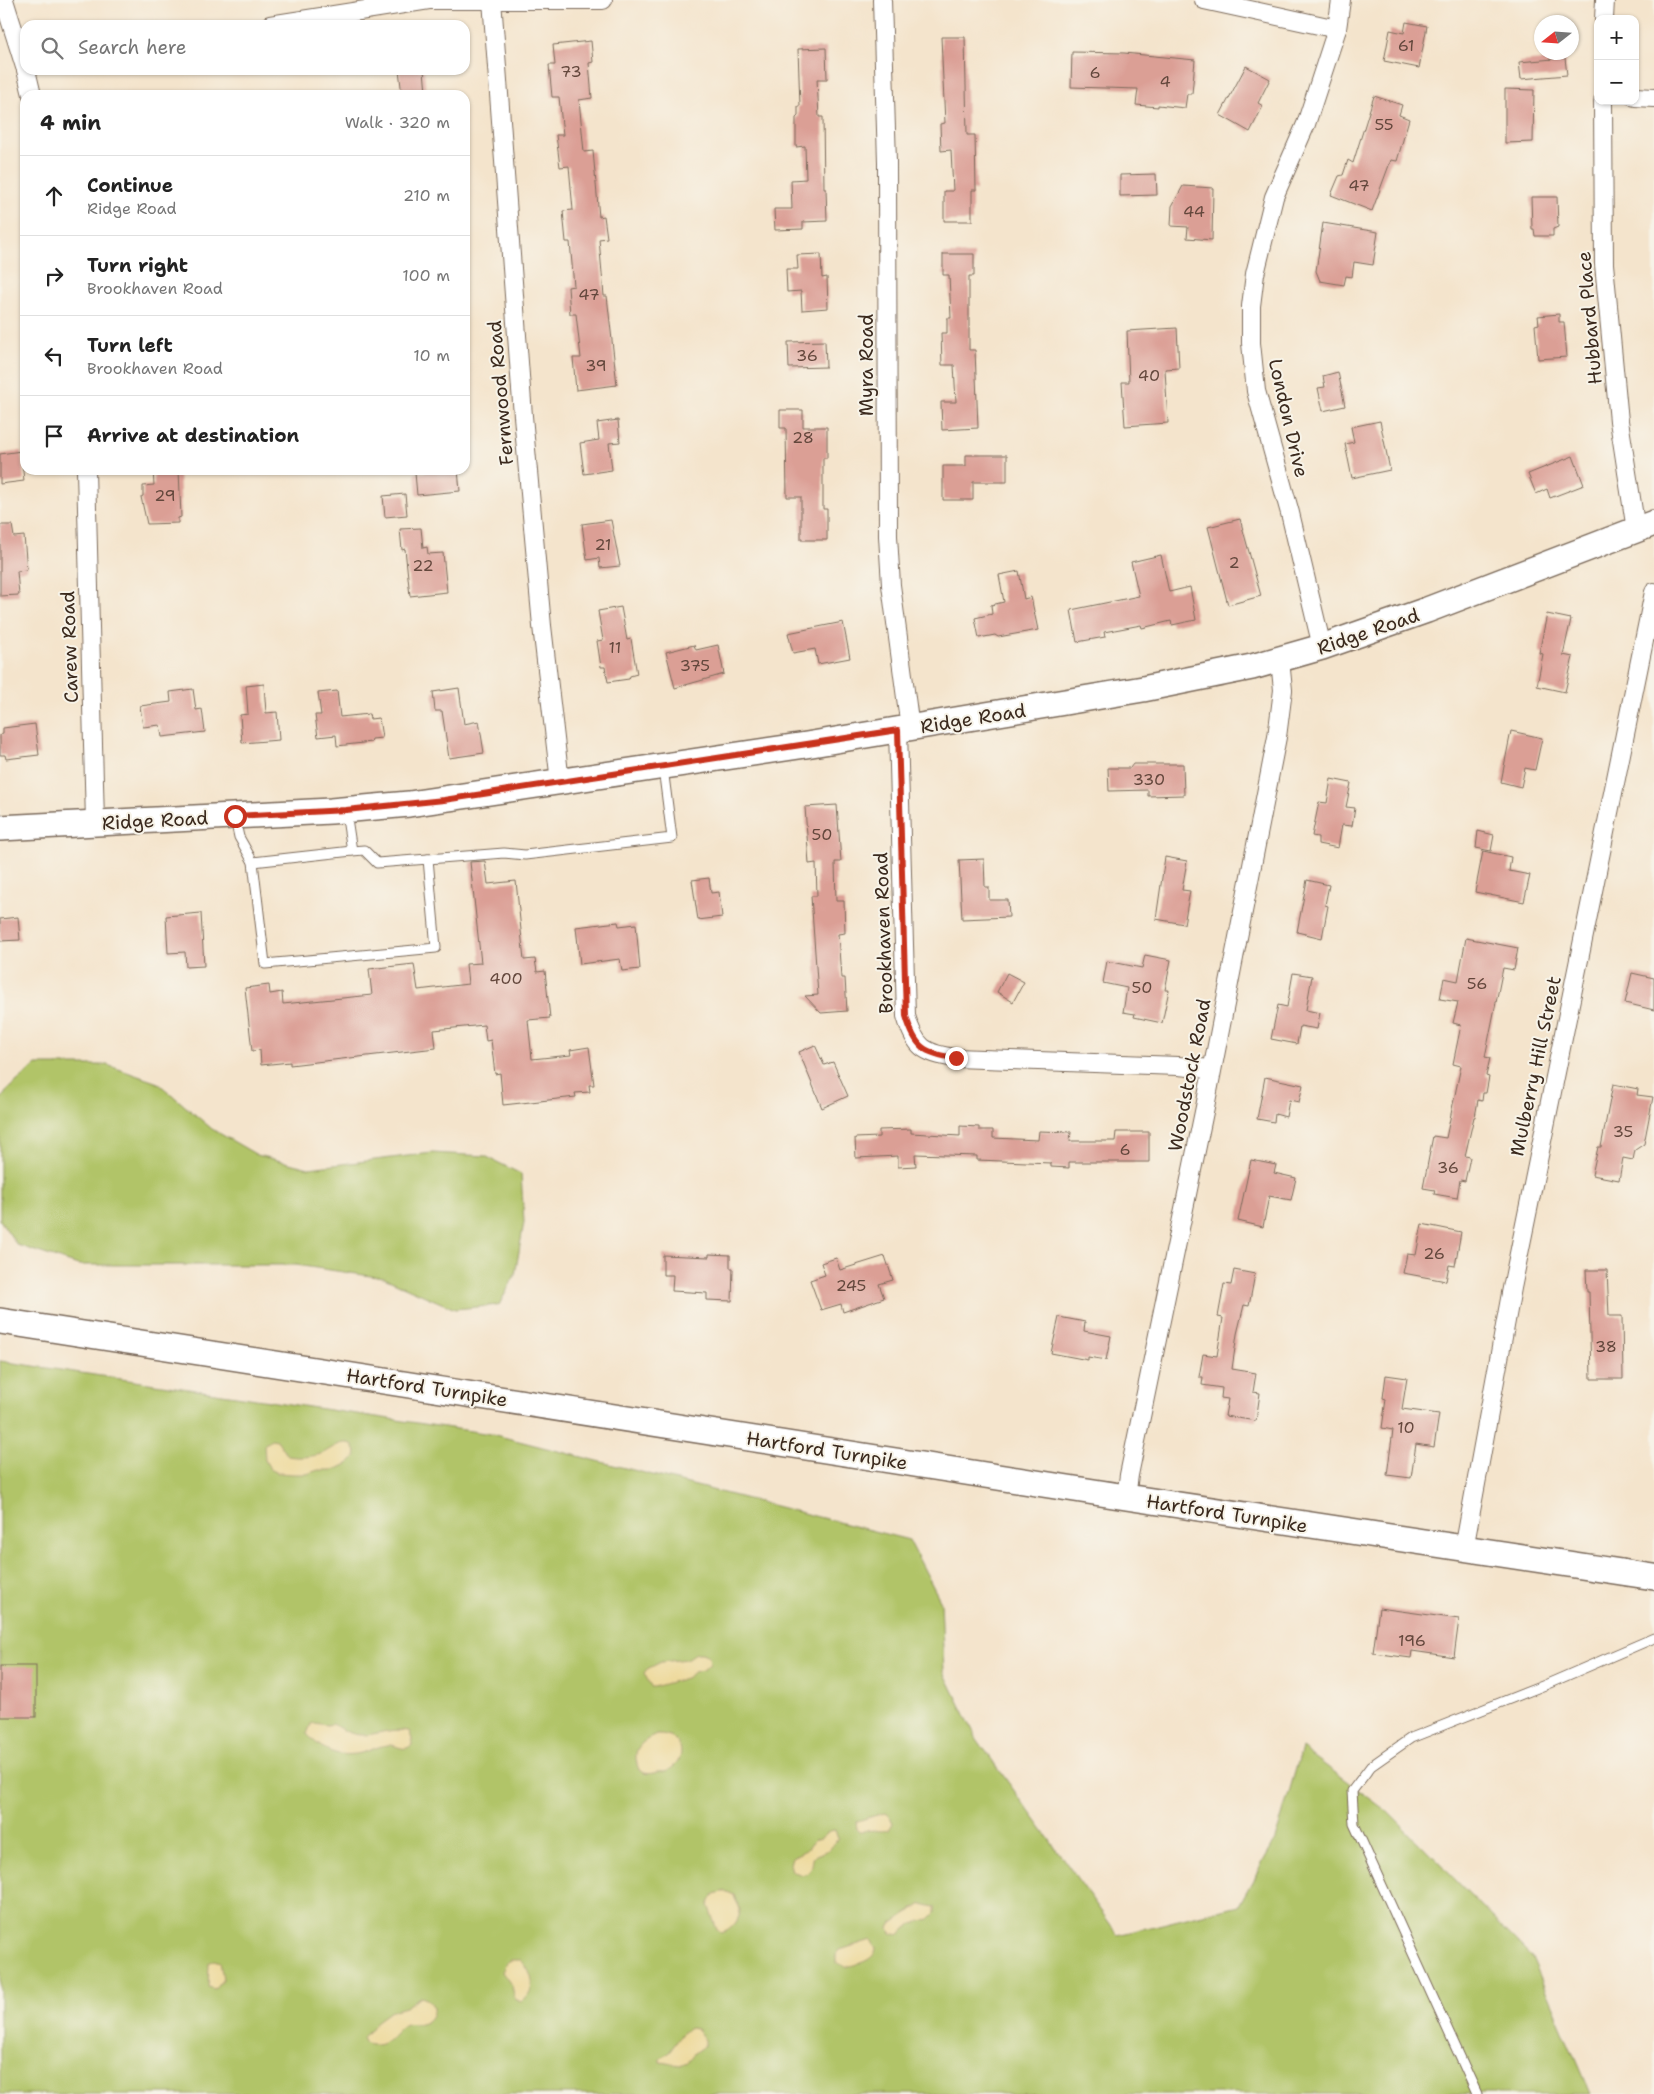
<!DOCTYPE html>
<html lang="en">
<head>
<meta charset="utf-8">
<style>
  body { margin:0; font-family:"Shantell Sans",sans-serif; background:#f2f2f2; color:#222 }
  .controls { position:absolute; right:15px; top:15px; display:grid; overflow:hidden; border-radius:10px; box-shadow:0 1px 4px #0004 }
  .controls button { width:45px; height:45px; display:grid; place-items:center; padding:0; border:0; border-bottom:1px solid #e0e0e0; background:#fff; color:#222; font:25px sans-serif }
  .compass { position:absolute; left:1534px; top:15px; width:45px; height:45px; border-radius:50%; background:#fff; box-shadow:0 1px 4px #0004; rotate:253deg }
  .stop { position:absolute; width:15px; height:15px; margin:-11px; border:4px solid #c8321e; border-radius:50%; background:#fff }
  .stop.end { background:#c8321e; border-color:#fff; box-shadow:0 1px 5px #0008 }
  .list { margin:0; padding:0; list-style:none }
  h2 { display:flex; justify-content:space-between; align-items:center; height:65px; margin:0; padding:0 20px; font-size:21px }
  h2 small { font-size:16px; font-weight:400; color:#767676 }
  .list li { display:grid; grid-template-columns:32px 1fr auto; gap:15px; align-items:center; box-sizing:border-box; height:80px; padding:0 20px; border-top:1px solid #e0e0e0 }
  .list b { display:block; font-size:19px; white-space:nowrap }
  .list p { margin:0; font-size:16px; white-space:nowrap; color:#767676 }
  .list em { font-size:16px; font-style:normal; color:#767676 }
  .icon { flex:none; width:28px; height:28px; fill:none; stroke:currentColor; stroke-width:2; stroke-linecap:round; stroke-linejoin:round }
  .map { position:relative; flex:none; width:1654px; height:2094px; overflow:hidden }
  .search { position:absolute; background:#fff; box-shadow:0 1px 4px #0004; left:20px; top:20px; width:450px; height:55px; display:flex; align-items:center; gap:12px; box-sizing:border-box; padding:0 18px; border-radius:15px; color:#767676; font-size:19px }
  .panel { position:absolute; background:#fff; box-shadow:0 1px 4px #0004; left:20px; top:90px; width:450px; height:385px; border-radius:15px }
  .map>svg:first-child { display:block }
  .green { fill:#b1c468; stroke:#767743 }
  .sand { fill:#eeda9e; stroke:#94825e }
  .building { fill:#db9f95 }
  .lines { fill:none; stroke-linecap:round; stroke-linejoin:round }
  .lane-casing { stroke:#7c6b5b; stroke-width:11 }
  .street-casing { stroke:#7c6b5b; stroke-width:20 }
  .secondary-casing { stroke:#7c6b5b; stroke-width:28 }
  .lane { stroke:#fff; stroke-width:9 }
  .street { stroke:#fff; stroke-width:18 }
  .secondary { stroke:#fff; stroke-width:25 }
  .route { stroke:#c8321e; stroke-width:6 }
  .labels { text-anchor:middle; stroke-width:4; stroke-linejoin:round; paint-order:stroke }
  .number-label { font-size:16px; fill:#63473c }
  .street-label { font-size:19px; fill:#3b2a1e; stroke:#f7f3e8 }
</style>
</head>
<body>
<div class="map">
<svg width="1654" height="2094" viewBox="0 0 1654 2094">
  <rect width="100%" height="100%" fill="#f7f3e8"/>
  <filter id="ink" filterUnits="userSpaceOnUse"><feTurbulence type="fractalNoise" baseFrequency=".02" numOctaves="2"/><feDisplacementMap in="SourceGraphic" scale="10" xChannelSelector="R" yChannelSelector="G"/><feConvolveMatrix kernelMatrix="1 2 1 2 8 2 1 2 1" color-interpolation-filters="sRGB"/></filter>
  <filter id="wash" filterUnits="userSpaceOnUse"><feTurbulence type="fractalNoise" baseFrequency=".0096" numOctaves="4" result="noise"/><feDisplacementMap in="SourceGraphic" scale="20" xChannelSelector="R" yChannelSelector="G"/><feGaussianBlur stdDeviation="1.12" result="paint"/><feColorMatrix in="noise" values="0 0 0 0 0 0 0 0 0 0 0 0 0 0 0 0 0 1.4 0 .05"/><feComposite in="paint" operator="in"/></filter>
  <g filter="url(#wash)">
    <rect width="100%" height="100%" fill="#f4e4cc"/>
    <g class="green">
      <path d="M36,1065h71l51,18 54,46 45,26 52,13 123,-15 53,3 36,18 3,48 -9,53 -16,30 -44,4 -71,-31 -88,-13h-218l-61,-20 -17,-25v-119l8,-12z"/>
      <path d="M0,1361l491,73 418,106 32,62 3,70 33,67 141,196 121,-30 36,-65 27,-92 86,64 143,144 59,138h-1590z"/>
    </g>
    <g class="sand">
      <path d="M271,1439l6,1 11,16c11,2 19,1 29,-1 12,-2 21,-16 35,-11l4,8 -1,5 -6,6 -14,7h-17l-11,4h-14l-15,-1 -8,-4 -5,-9 -1,-15z"/>
      <path d="M696,1653h6l7,3 1,8 -8,6 -8,2 -8,6 -32,9h-3l-7,-14 3,-4 14,-7 26,-3z"/>
      <path d="M315,1723l11,2 7,-1c33,23 43,2 76,7l3,8v6c-9,8 -15,-1 -25,0 -9,1 -17,6 -26,8 -22,5 -39,-2 -54,-19l4,-10z"/>
      <path d="M657,1735c26,-1 32,23 12,35 -4,3 -7,1 -12,2 -7,2 -11,3 -18,-2 -8,-20 0,-28 18,-35z"/>
      <path d="M885,1813l5,4 3,6 -4,7c-12,3 -14,-3 -28,3l-4,-4 -1,-7c3,-2 24,-8 29,-9z"/>
      <path d="M835,1830l3,9 -10,11 -14,6c-3,8 0,17 -12,19l-10,-4 -2,-7 2,-7 14,-7 8,-10 7,-2 8,-7z"/>
      <path d="M725,1891l9,4c1,5 6,12 6,15 0,10 -9,21 -19,23l-4,-3 -9,-25 6,-11z"/>
      <path d="M922,1904l13,3v6l-6,6 -16,4 -14,12 -8,-2 -2,-5 3,-5z"/>
      <path d="M871,1940l5,8c-1,13 -19,16 -30,19l-10,-5v-7l4,-5z"/>
      <path d="M214,1960l6,2 3,17 -8,10 -7,-2 1,-24z"/>
      <path d="M511,1960h10c13,15 16,30 0,42l-6,-3 -3,-13 -10,-14 4,-9z"/>
      <path d="M420,1997c19,3 16,24 0,27 -5,1 -10,-2 -16,1 -14,10 -16,24 -38,19l-3,-6 13,-16 15,-11 14,-4z"/>
      <path d="M690,2028l7,1 8,11v5l-11,8 -7,9 -7,3 -19,-3v-3l9,-9 13,-18z"/>
    </g>
    <g id="blocks">
      <g class="building">
        <path d="M1406,22l21,4 -8,42 -35,-7 6,-31 14,3z"/>
        <path d="M941,37h24l2,98h8l1,55h-4v31h-28v-30h9l-2,-41 -10,1 -1,-27 5,-1z"/>
        <path d="M591,41l2,21 -4,1 3,35 -13,2 5,52 9,-1 6,66 5,-1 3,22 -8,1 5,57h3l10,89 -41,5 -3,-32h8l-5,-44h-6l-2,-27 6,-1 -4,-44h-4l-3,-31 10,-1 -4,-44 -9,1 -4,-32h7l-4,-38h-7l-3,-32h6l-2,-20z"/>
        <path d="M826,48l1,31h-10l2,38h4l1,72h2l1,32 -24,1v7l-28,1 -1,-21h18l-1,-29 15,-1 -1,-33 -9,1v-29l2,-2v-10h2l-2,-57z"/>
        <path d="M1072,52l52,1 71,7 -3,34h-5l-2,14 -27,-3v2l-22,-2 2,-16 -67,-2z"/>
        <path d="M1565,58l2,17 -46,4 -2,-17z"/>
        <path d="M1246,66l24,13 -12,24 5,3 -13,26 -30,-17z"/>
        <path d="M399,70h25l2,23 -24,2z"/>
        <path d="M1505,89l29,1 -1,52 -28,1z"/>
        <path d="M1374,96l28,9 -3,10 10,4 -12,42 -6,-1 -19,51 -41,-16 8,-19 4,-1 5,-15 5,3z"/>
        <path d="M1156,174l1,21 -37,1v-21z"/>
        <path d="M1183,186l30,2 -1,52 -25,-2 1,-11 -17,-1 1,-20z"/>
        <path d="M1531,197h26l1,30 -5,2v7h-18l-1,-7h-2z"/>
        <path d="M1323,223l55,9 -5,33 -19,-3 -2,15 -6,-1 -2,9 -24,-4 -4,-10z"/>
        <path d="M821,254l1,24 5,-1 1,31 -26,2 -1,-19 -14,1 -1,-23h12l-1,-14z"/>
        <path d="M943,254h31v22h-5v74h6l3,78 -36,2 -1,-28h15l-2,-37h-12l-1,-32h6v-15h4l-2,-43h-6z"/>
        <path d="M1559,314v8h5l3,35 -29,2 -3,-34 4,-1 -1,-8z"/>
        <path d="M1177,328l2,40 -14,1 3,54 -43,3 -3,-44h7l-2,-51z"/>
        <path d="M825,341l1,26 -37,1 -1,-26z"/>
        <path d="M1338,372l7,34 -22,5 -5,-23 7,-1 -2,-11z"/>
        <path d="M780,410h23v17h24v31h-4v51h4v31h-26v-43h-14l-1,-69h-6z"/>
        <path d="M618,420l2,22 -11,1 3,27 -28,4 -4,-31 19,-3 -2,-17z"/>
        <path d="M1380,421l10,49 -38,8 -7,-34 9,-2 -3,-15z"/>
        <path d="M21,451l3,30 -24,3v-30z"/>
        <path d="M966,455h41v27h-34v18h-30v-34h23z"/>
        <path d="M1573,456l11,29 -34,13 -3,-9 -11,5 -8,-20z"/>
        <path d="M153,470h26l2,47 -3,1v5l-31,1 -6,-27 2,-1v-10l11,-1z"/>
        <path d="M426,470h32l2,21 -43,4 -2,-22 12,-1z"/>
        <path d="M405,494l2,21 -22,2 -2,-21z"/>
        <path d="M1240,519l21,77 -33,9 -20,-78z"/>
        <path d="M611,520l9,46 -20,2 -1,-10 -12,2 -5,-36z"/>
        <path d="M0,525h12l2,12 10,-1 3,34 -10,1 2,24 -19,1z"/>
        <path d="M421,528l2,20 4,-1 1,7 15,-1 4,39 -37,4 -5,-47 -3,1 -2,-21z"/>
        <path d="M1161,555l8,37 21,-5 6,33 -24,5 -1,-4 -29,7 -1,-3 -37,7 1,5 -28,5 -6,-32 68,-14 -8,-34z"/>
        <path d="M1019,571l5,28 7,-2 7,33 -40,7 -3,-2 -16,3 -4,-20 17,-4 -1,-9 13,-3 -5,-27z"/>
        <path d="M621,607l6,33 4,-1 6,35 -7,2 -1,3 -21,3 -3,-15h-4l-4,-26 6,-1 -5,-29z"/>
        <path d="M1547,614l24,5 -8,36 10,2 -8,35 -28,-6 6,-32 -4,-1z"/>
        <path d="M843,622l7,36 -32,6 -3,-15 -22,4 -5,-20z"/>
        <path d="M694,645l2,5 22,-5 6,29 -49,14 -9,-36z"/>
        <path d="M264,684l2,29 11,-1 2,28 -37,3 -2,-28 8,-1 -2,-28z"/>
        <path d="M459,688l5,36 15,-3 5,32 -35,5 -7,-47h-7l-2,-19z"/>
        <path d="M193,689l3,21 6,-1 3,23 -43,5 -2,-12 -17,2 -3,-21 31,-4 -1,-10z"/>
        <path d="M337,691l3,26 29,-3 1,5 9,-1 3,20 -10,1 -1,3 -34,4 -1,-11 -18,2 -3,-22h6l-3,-22z"/>
        <path d="M35,724l4,31 -33,4 -1,-4h-5v-20l3,-1v-6z"/>
        <path d="M1511,731l31,7 -7,32 -10,-2 -4,19 -20,-5z"/>
        <path d="M1133,764h50l1,31 -36,1v-6l-39,1 -1,-23h22z"/>
        <path d="M1331,779l20,4 -5,24 9,1 -3,18 -10,-1 -4,23 -20,-4v-7l-6,-1 7,-34 8,1z"/>
        <path d="M837,805l4,57h-6l1,39h8l1,32 -7,1 3,44h4l2,33 -26,2 -16,-17 13,-1 -7,-99h6l-1,-33 -7,1 -4,-57z"/>
        <path d="M1478,831l16,4 -3,16 -15,-3z"/>
        <path d="M1483,851l28,6 -2,14 21,4 -6,27 -49,-10z"/>
        <path d="M1165,857l22,4 -5,29 8,1 -6,33 -28,-5z"/>
        <path d="M984,859l1,28h4v13h19l1,17 -47,2 -3,-59z"/>
        <path d="M485,861l3,23 28,-3 8,79 11,-1 2,13 8,-1 5,47 -22,2 4,39 39,-4 -1,-5 19,-3 5,38h-5l1,7 -15,1 1,4 -73,8 -3,-32 -5,1 -4,-34 -5,1 -2,-16 -50,5 2,18 -146,17v-3l-29,3 -1,-15 -8,1 -7,-63 24,-3 1,9 12,-2 1,12 89,-9 -3,-26 45,-5 4,26 50,-6 -2,-20 15,-1 -11,-101z"/>
        <path d="M709,878l2,15 8,-1 3,25 -24,3 -6,-40z"/>
        <path d="M1307,880l22,5 -4,20 3,1 -6,32 -25,-6z"/>
        <path d="M201,913l3,53 -18,1 -1,-15 -17,1 -2,-37z"/>
        <path d="M18,917l2,23 -20,1v-22z"/>
        <path d="M618,922l1,4 17,-2 4,45 -18,2 -2,-12 -40,5 -4,-37z"/>
        <path d="M1466,938l52,10 -4,22 -11,-2 -18,89 5,1 -4,18 3,1 -3,16h-3l-1,8 -4,-1 -3,17h-1l-9,39 5,1 -5,24 -5,-1 -3,18 -23,-4 1,-4 -12,-2 10,-52 13,2 15,-72 -8,-2 8,-39 -8,-2 5,-21 -18,-3 4,-21 14,3z"/>
        <path d="M1145,955l26,5 -6,30h4l-7,33 -28,-6 1,-3 -12,-2 4,-24 -24,-5 4,-22 35,7z"/>
        <path d="M1007,973l17,9 -11,20 -16,-10z"/>
        <path d="M1293,973l19,3 -6,34 14,3 -3,16 -17,-3 -3,18 -26,-5 7,-34 9,2z"/>
        <path d="M1632,973l22,5v32l-29,-7z"/>
        <path d="M815,1045l9,20 9,-3 15,34 -26,12 -23,-56z"/>
        <path d="M1265,1077l38,8 -4,17 -10,-2 -3,17 -11,-3 -1,8 -17,-3z"/>
        <path d="M1613,1084l25,5 -1,6 16,2 -9,47 -9,6 -2,10 -10,-2 -4,22 -27,-5 6,-28h3z"/>
        <path d="M960,1126l19,1v3h14v8l45,2 1,-9 32,1 -1,9h45l1,-9h33v30h-80v6l-18,-1v-4l-74,-3v-4l-62,-2 1,12 -18,1v-11l-42,2 -1,-20 24,-1v-7l32,-1v4l49,3z"/>
        <path d="M1251,1160l25,5 -2,8 22,5 -5,22 -22,-4 -6,31 -25,-6z"/>
        <path d="M1422,1224l39,8 -6,34 -6,-1 -3,16 -43,-8 4,-19 9,1z"/>
        <path d="M709,1254l21,1v13h3l-1,33 -25,-1v-7l-35,-2 1,-16h-10v-20l46,2z"/>
        <path d="M885,1256l8,24 -14,4 5,14 -41,14 -2,-8 -20,6 -11,-30 15,-5 -4,-12 15,-5 4,12z"/>
        <path d="M1234,1270l21,4 -6,32 -5,-1 -7,29 -5,35 24,4 -3,19 7,1 -4,28 -31,-5 3,-17 -7,-1 1,-10 -20,-3 1,-8h-4l4,-23 14,2 6,-38 -5,-1 6,-33 7,1z"/>
        <path d="M1586,1270h21l2,46h13l1,63h-32l-2,-87h-2z"/>
        <path d="M1059,1317l26,5 -1,9 27,5 -5,24 -18,-3v3l-37,-7z"/>
        <path d="M1386,1375l21,3 -5,31 37,5 -5,33 -18,-3 -5,34 -24,-3 6,-45 -11,-2 4,-29 -3,-1z"/>
        <path d="M1379,1608l80,11 -5,38 -42,-6 -1,7 -38,-5z"/>
        <rect x="0" y="1666" width="36" height="51"/>
      </g>
    </g>
  </g>
  <g filter="url(#ink)">
    <use href="#blocks" fill-opacity="0" stroke="#7c6b5b" stroke-width="1"/>
    <g class="lines">
      <g class="lane-casing">
        <g id="lane">
          <path d="M235,819l4,18 14,25 12,102 171,-16 -8,-89 -51,4 -13,-13 -12,1 -6,-39"/>
          <path d="M428,859l76,-6 21,2 147,-17 -9,-70"/>
          <path d="M253,862l99,-11"/>
          <path d="M1477,2094l-123,-270 -2,-33 19,-25 40,-28 134,-53 109,-47"/>
        </g>
      </g>
      <g class="street-casing">
        <g id="street">
          <path d="M4,0l21,67"/>
          <path d="M492,0l31,416 19,210 18,156"/>
          <path d="M882,0l5,162 1,374 3,49 19,143"/>
          <path d="M1204,0l133,29"/>
          <path d="M1604,19l1,-19"/>
          <path d="M270,25l159,-25h174"/>
          <path d="M26,70l6,25"/>
          <path d="M1635,97l19,1"/>
          <path d="M1603,101l1,163 15,157 17,109"/>
          <path d="M86,470l9,352"/>
          <path d="M1322,647l-32,-134 -34,-122 -5,-48v-37l4,-32 19,-77 32,-73 31,-95 4,-29"/>
          <path d="M898,730l8,286c9,31 18,38 50,42l222,8 33,3"/>
          <path d="M1126,1497l3,-22 76,-368 72,-370 6,-47 -3,-30"/>
          <path d="M1464,1549l48,-261 142,-696"/>
        </g>
      </g>
      <g class="secondary-casing">
        <g id="secondary">
          <path d="M0,828l331,-17 78,-7 397,-59 337,-56 109,-22 70,-20 105,-37 227,-87"/>
          <path d="M0,1321l1126,176 528,80"/>
        </g>
      </g>
      <use href="#lane" class="lane"/>
      <use href="#street" class="street"/>
      <use href="#secondary" class="secondary"/>
    </g>
  </g>
  <g class="lines" filter="url(#ink)">
    <path class="route" d="M235,816l111,-6 98,-10 454,-70 8,286c9,31 18,38 50,42"/>
  </g>
  <g class="labels">
    <g class="number-label">
      <text x="1406" y="51">61</text>
      <text x="571" y="77">73</text>
      <text x="1095" y="78">6</text>
      <text x="1165" y="87">4</text>
      <text x="1384" y="130">55</text>
      <text x="1359" y="191">47</text>
      <text x="1194" y="217">44</text>
      <text x="589" y="300">47</text>
      <text x="807" y="361">36</text>
      <text x="596" y="371">39</text>
      <text x="1149" y="381">40</text>
      <text x="803" y="443">28</text>
      <text x="165" y="501">29</text>
      <text x="603" y="550">21</text>
      <text x="1234" y="568">2</text>
      <text x="423" y="571">22</text>
      <text x="615" y="653">11</text>
      <text x="695" y="671">375</text>
      <text x="1149" y="785">330</text>
      <text x="822" y="840">50</text>
      <text x="506" y="984">400</text>
      <text x="1477" y="989">56</text>
      <text x="1142" y="993">50</text>
      <text x="1623" y="1137">35</text>
      <text x="1125" y="1155">6</text>
      <text x="1448" y="1173">36</text>
      <text x="1434" y="1259">26</text>
      <text x="851" y="1291">245</text>
      <text x="1606" y="1352">38</text>
      <text x="1406" y="1433">10</text>
      <text x="1412" y="1646">196</text>
    </g>
    <g class="street-label">
      <text transform="translate(1589 318) rotate(-95)" y="7">Hubbard Place</text>
      <text transform="translate(866 365) rotate(-90)" y="7">Myra Road</text>
      <text transform="translate(500 393) rotate(-95)" y="7">Fernwood Road</text>
      <text transform="translate(1289 418) rotate(77)" y="7">London Drive</text>
      <text transform="translate(1368 631) rotate(-19)" y="7">Ridge Road</text>
      <text transform="translate(69 647) rotate(-92)" y="7">Carew Road</text>
      <text transform="translate(973 718) rotate(-9)" y="7">Ridge Road</text>
      <text transform="translate(155 820) rotate(-3)" y="7">Ridge Road</text>
      <text transform="translate(883 933) rotate(-92)" y="7">Brookhaven Road</text>
      <text transform="translate(1535 1066) rotate(-78)" y="7">Mulberry Hill Street</text>
      <text transform="translate(1189 1075) rotate(-79)" y="7">Woodstock Road</text>
      <text transform="translate(427 1387) rotate(9)" y="7">Hartford Turnpike</text>
      <text transform="translate(827 1450) rotate(9)" y="7">Hartford Turnpike</text>
      <text transform="translate(1227 1513) rotate(9)" y="7">Hartford Turnpike</text>
    </g>
  </g>
</svg>
<div class="controls">
<button>+</button>
<button>−</button>
</div>
<svg class="compass" viewBox="-18 -18 36 36"><path d="M0-13l5 13h-10z" fill="#e53935"/><path d="M0 13l5-13h-10z" fill="#767676"/></svg>
<div class="stop" style="left:235px;top:816px"></div>
<div class="stop end" style="left:956px;top:1058px"></div>
<div class="search"><svg class="icon" aria-label="search" viewBox="0 0 24 24"><circle cx="10" cy="10" r="6"/><path d="M15 15l6 6"/></svg>Search here</div>
<section class="panel">
<h2>4 min<small>Walk · 320 m</small></h2>
<ul class="list">
<li><svg class="icon" aria-label="ahead" viewBox="0 0 24 24"><path d="M12 20V5M6 11l6-6 6 6"/></svg><div><b>Continue</b><p>Ridge Road</p></div><em>210 m</em></li>
<li><svg class="icon" aria-label="right" viewBox="0 0 24 24"><path d="M7 20v-9h11M14 6l5 5-5 5"/></svg><div><b>Turn right</b><p>Brookhaven Road</p></div><em>100 m</em></li>
<li><svg class="icon" aria-label="left" viewBox="0 0 24 24"><path d="M17 20v-9H6M10 6l-5 5 5 5"/></svg><div><b>Turn left</b><p>Brookhaven Road</p></div><em>10 m</em></li>
<li><svg class="icon" aria-label="arrive" viewBox="0 0 24 24"><path d="M6 21V4h12l-3 4 3 4H6"/></svg><div><b>Arrive at destination</b></div></li>
</ul>
</section>
</div>
</body>
</html>
